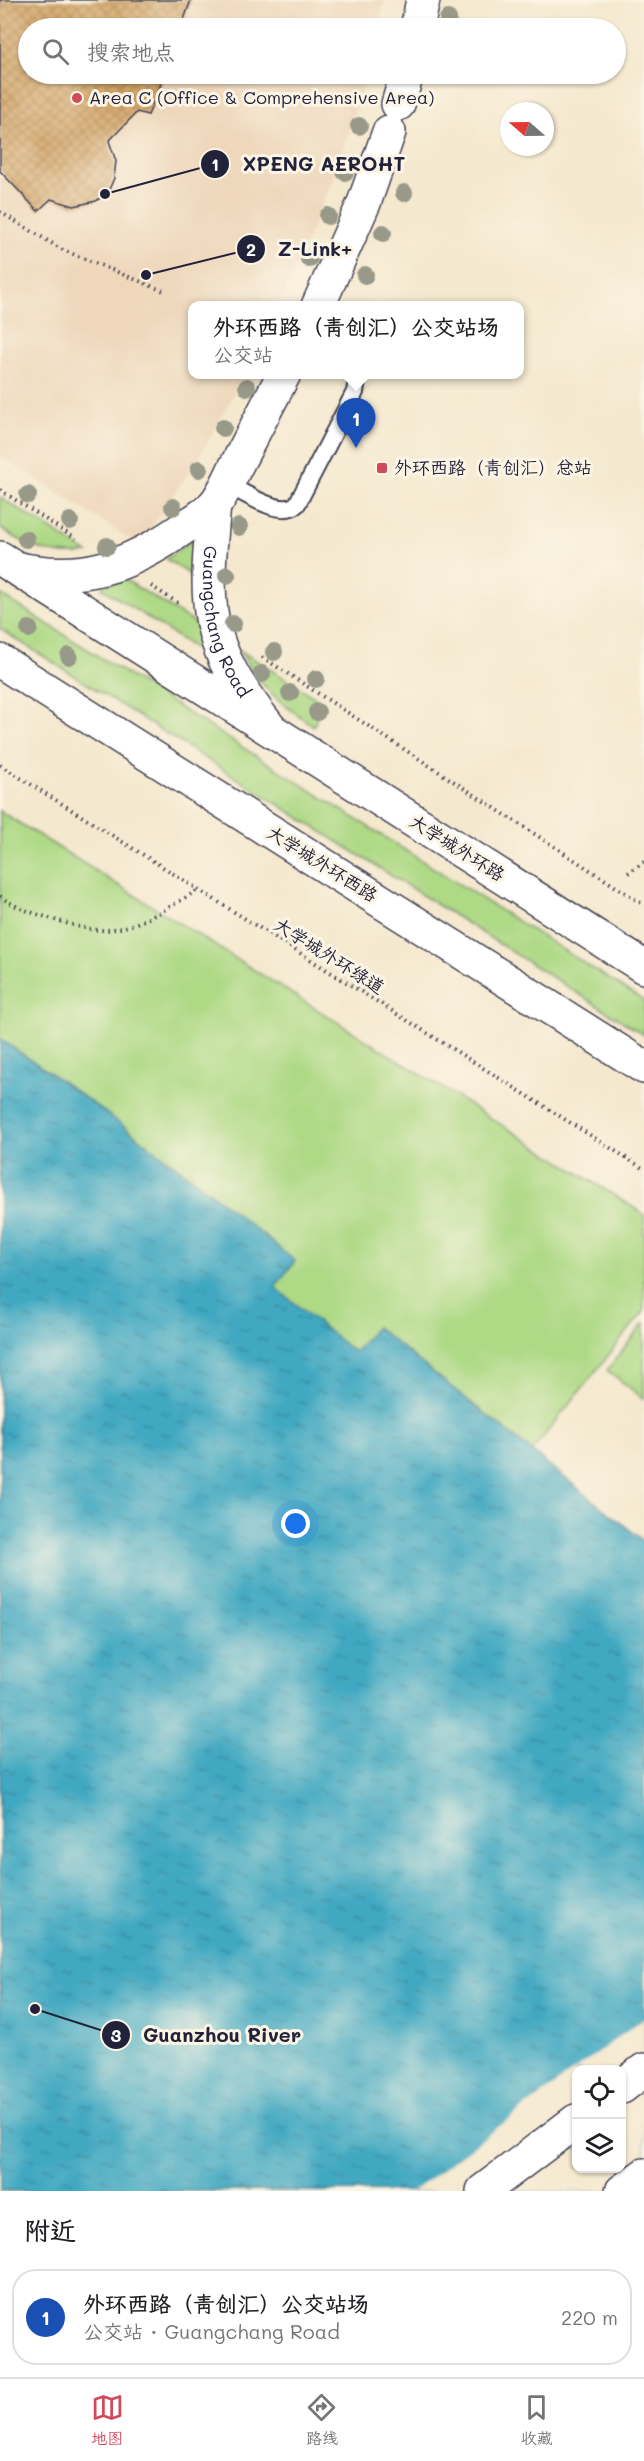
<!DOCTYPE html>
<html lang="zh">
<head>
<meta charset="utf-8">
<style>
  body { margin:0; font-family:Mali,"LXGW WenKai TC",sans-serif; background:#f6f6f6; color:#202124 }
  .controls { position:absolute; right:18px; bottom:18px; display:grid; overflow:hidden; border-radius:12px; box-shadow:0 2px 4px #0004 }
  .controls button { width:54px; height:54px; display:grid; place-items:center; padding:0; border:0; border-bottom:2px solid #e0e0e0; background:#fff; color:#202124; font:30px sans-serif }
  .compass { position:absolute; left:500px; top:102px; width:54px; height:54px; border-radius:50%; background:#fff; box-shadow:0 2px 4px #0004; rotate:290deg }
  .you { position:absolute; left:296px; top:1524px; width:21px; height:21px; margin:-15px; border:4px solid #fff; border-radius:50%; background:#1a73e8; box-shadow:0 0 0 9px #1a73e833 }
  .badge { display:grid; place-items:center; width:39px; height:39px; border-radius:50%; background:#d1495b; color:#fff; font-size:20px; font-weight:700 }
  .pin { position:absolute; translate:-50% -50px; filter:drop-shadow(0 2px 3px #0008) }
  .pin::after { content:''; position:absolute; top:32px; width:21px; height:18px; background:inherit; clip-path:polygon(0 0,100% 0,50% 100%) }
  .popup { position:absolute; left:188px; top:301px; width:336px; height:78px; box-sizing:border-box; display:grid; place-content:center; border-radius:12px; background:#fff; filter:drop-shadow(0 2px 4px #0005); font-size:20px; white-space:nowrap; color:#757577 }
  .popup b { font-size:22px; color:#202124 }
  .popup::after { content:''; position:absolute; left:50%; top:100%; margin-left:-12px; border:12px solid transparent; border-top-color:#fff }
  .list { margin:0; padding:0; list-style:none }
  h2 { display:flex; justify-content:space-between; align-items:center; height:78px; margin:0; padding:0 24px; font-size:26px }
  h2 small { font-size:20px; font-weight:400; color:#757577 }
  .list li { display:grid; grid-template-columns:39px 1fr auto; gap:18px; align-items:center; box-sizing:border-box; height:96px; margin:0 12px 12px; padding:0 12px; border:2px solid #e0e0e0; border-radius:24px }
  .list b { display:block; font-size:22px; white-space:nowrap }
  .list p { margin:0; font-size:20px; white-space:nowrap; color:#757577 }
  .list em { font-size:20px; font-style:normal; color:#757577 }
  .icon { flex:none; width:33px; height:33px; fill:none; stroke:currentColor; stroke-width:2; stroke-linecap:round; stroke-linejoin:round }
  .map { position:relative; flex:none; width:644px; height:2191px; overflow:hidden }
  .search { position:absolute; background:#fff; box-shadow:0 2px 4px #0004; left:18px; right:18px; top:18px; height:66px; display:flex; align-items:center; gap:15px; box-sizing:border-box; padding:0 21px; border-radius:33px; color:#757577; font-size:22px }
  .sheet { height:186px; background:#fff }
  nav { display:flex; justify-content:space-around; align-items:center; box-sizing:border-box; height:84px; border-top:2px solid #e0e0e0; background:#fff; font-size:16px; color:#757577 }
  nav a { display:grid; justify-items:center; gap:3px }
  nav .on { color:#d1495b }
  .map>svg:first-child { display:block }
  .built { fill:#eed7bb }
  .green { fill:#aed985; stroke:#687e60; stroke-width:1.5 }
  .water { fill:url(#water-ripples); stroke:#32657e; stroke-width:1.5; fill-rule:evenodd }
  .pier { fill:#f4e8ce; fill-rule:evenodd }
  .building { fill:url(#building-cross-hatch) }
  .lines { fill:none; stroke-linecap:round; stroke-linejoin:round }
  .service-casing { stroke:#424051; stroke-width:20 }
  .minor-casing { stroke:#424051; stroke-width:36 }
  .primary-casing { stroke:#424051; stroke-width:36 }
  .motorway-casing { stroke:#424051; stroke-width:36 }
  .path { stroke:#424051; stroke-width:4; stroke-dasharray:1.5 4.5; stroke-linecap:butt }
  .service { stroke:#fff; stroke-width:16 }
  .minor { stroke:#fff; stroke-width:33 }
  .primary { stroke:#fff; stroke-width:33 }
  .motorway { stroke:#fff; stroke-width:33 }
  .tree { fill:#989989 }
  .poi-dot { fill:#d1495b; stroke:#fcf5e5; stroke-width:2 }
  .labels { text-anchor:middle; stroke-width:6; stroke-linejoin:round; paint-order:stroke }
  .poi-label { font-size:18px; fill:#22223b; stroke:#fcf5e5; text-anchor:start }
  .street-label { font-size:18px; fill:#22223b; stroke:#fcf5e5 }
  .leader { fill:none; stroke:#22223b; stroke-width:2 }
  .callout-dot { fill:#22223b; stroke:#fcf5e5; stroke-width:2 }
  .mark-label { font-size:18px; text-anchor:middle; font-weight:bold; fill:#fff }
  .callout-label { font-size:20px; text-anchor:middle; font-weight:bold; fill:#22223b; stroke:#fcf5e5; stroke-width:6; stroke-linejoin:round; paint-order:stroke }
</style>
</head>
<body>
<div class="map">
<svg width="644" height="2191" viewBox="0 0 644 2191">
  <defs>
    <pattern id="water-ripples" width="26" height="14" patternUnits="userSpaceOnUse" patternTransform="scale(1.5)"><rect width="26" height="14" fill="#41a8c1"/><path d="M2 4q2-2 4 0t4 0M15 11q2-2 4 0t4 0" fill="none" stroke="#36889e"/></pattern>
    <pattern id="building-cross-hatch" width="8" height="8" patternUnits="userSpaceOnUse" patternTransform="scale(1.5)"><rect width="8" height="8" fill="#d2a05f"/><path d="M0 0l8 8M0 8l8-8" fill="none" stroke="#aa8250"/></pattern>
  </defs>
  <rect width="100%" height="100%" fill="#fcf5e5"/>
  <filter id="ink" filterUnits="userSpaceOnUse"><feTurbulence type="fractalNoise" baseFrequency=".0167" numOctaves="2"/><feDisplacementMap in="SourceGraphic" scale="12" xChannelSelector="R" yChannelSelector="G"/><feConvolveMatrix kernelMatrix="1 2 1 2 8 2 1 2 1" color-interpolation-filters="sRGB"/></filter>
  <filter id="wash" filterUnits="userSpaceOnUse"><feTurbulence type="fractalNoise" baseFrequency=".008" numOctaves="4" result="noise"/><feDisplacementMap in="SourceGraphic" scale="24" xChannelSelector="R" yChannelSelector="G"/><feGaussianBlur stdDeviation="1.35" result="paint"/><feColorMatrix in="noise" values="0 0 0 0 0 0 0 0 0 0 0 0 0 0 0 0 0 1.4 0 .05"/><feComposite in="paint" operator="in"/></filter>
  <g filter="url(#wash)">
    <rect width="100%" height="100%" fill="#f4e8ce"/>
    <path class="built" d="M0,0h385l-7,28h-350v46h339l-32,100 -56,131 -87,1v68l52,1 -46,84 -53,77 -12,5 -133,-85z"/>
    <g class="green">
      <path d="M0,497l9,6 79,50c-36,5 -59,-6 -88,-25z"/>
      <path d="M193,540h3l-4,36 -26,-17z"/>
      <path d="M124,579l71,44 6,22 -1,4 -3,1 -95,-62 2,-3z"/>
      <path d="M0,594l644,407v34l-644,-406z"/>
      <path d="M238,649l84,53 -8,24c-37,-24 -53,-39 -76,-77z"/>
      <path d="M0,811l644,403v97l-112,140 -156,-124 -22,26 -80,-66 21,-26c-96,-77 -192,-154 -295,-222z"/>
      <path d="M644,1323v76l-37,-29z"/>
    </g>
    <path class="water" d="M0,1039c103,68 200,144 295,222l-20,26 79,65 22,-25 268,214v650h-644zM576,2070h46v98h-46z"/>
    <path class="pier" d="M644,2018v173h-231zM576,2070h46v98h-46z"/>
    <g id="blocks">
      <path class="building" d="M0,0h191l-10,28h-153v46h137l-17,41 -11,-3 -28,29 7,20 -2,17 -6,14 -12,9 -22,5 -23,-7 -13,12 -38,-40z"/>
    </g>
  </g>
  <g filter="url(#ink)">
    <use href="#blocks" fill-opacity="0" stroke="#424051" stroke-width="1.5"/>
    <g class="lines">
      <g class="service-casing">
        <path id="service" d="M227,484c17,9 54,34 70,20l58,-112 2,-12 -3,-6"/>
      </g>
      <g class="minor-casing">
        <g id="minor">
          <path d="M417,28l6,-28"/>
          <path d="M398,104l9,-30"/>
          <path d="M318,306l46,-103 25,-71"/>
          <path id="s1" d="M214,505c-10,101 -11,140 55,222"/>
          <path d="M15,568c65,15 113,-1 167,-39 10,-7 25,-15 33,-25 9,-11 15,-27 22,-40 16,-30 31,-60 47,-90"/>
        </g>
      </g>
      <g class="primary-casing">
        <g id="primary">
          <path d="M0,558l644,409"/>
          <path d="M0,661l644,406"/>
        </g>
      </g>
      <g class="motorway-casing">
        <g id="motorway">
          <path d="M622,2087l22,-17"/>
          <path d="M483,2191l93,-70"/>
          <path d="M622,2191l22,-16"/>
        </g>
      </g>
      <g class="path">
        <path d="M0,212l63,38 101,41"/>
        <path d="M0,490l76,49"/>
        <path d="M151,586l27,17"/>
        <path d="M262,657l382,248"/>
        <path d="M0,765l644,404"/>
        <path d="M628,873l16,-11"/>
        <path d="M0,896c17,13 34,17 55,24 16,4 33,11 50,10 32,-1 66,-24 93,-40"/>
      </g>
      <use href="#service" class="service"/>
      <use href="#minor" class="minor"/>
      <use href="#primary" class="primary"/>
      <use href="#motorway" class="motorway"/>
    </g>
    <g class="tree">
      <circle cx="448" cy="19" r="9"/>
      <circle cx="359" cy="126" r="9"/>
      <circle cx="345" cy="172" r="9"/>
      <circle cx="404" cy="193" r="9"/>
      <circle cx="328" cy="216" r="9"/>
      <circle cx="383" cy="233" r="9"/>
      <circle cx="309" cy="259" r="9"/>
      <circle cx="365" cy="275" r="9"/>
      <circle cx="247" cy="387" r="9"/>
      <circle cx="223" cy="428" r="9"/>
      <circle cx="199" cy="469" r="9"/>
      <circle cx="28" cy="495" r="9"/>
      <circle cx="173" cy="507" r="9"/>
      <circle cx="70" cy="521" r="9"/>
      <circle cx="239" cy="527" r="9"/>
      <circle cx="26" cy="539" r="9"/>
      <circle cx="107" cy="546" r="9"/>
      <circle cx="227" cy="575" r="9"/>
      <circle cx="233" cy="624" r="9"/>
      <circle cx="29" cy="629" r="9"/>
      <circle cx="274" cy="652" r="9"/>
      <circle cx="69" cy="656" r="9"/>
      <circle cx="262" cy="674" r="9"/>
      <circle cx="316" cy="679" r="9"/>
      <circle cx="290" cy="693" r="9"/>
      <circle cx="317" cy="712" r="9"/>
    </g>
  </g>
  <g class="poi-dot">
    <circle cx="77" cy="98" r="6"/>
    <rect x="376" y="462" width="12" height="12" rx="3"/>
  </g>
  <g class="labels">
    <g class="poi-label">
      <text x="89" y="104">Area C (Office &amp; Comprehensive Area)</text>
      <text x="394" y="474">外环西路（青创汇）总站</text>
    </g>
    <g class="street-label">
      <text dy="6" stroke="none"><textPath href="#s1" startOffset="120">Guangchang Road</textPath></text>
      <text transform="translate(457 848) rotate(32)" y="6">大学城外环路</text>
      <text transform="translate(322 864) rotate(32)" y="6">大学城外环西路</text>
      <text transform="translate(329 956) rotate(32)" y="6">大学城外环绿道</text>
    </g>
  </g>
  <path class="leader" d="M105 194L215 164M146 275L251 249M35 2009L116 2035"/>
  <g class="callout-dot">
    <circle cx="105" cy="194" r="6"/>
    <circle cx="146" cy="275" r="6"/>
    <circle cx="35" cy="2009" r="6"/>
    <circle cx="215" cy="164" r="15"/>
    <circle cx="251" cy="249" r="15"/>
    <circle cx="116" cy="2035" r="15"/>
  </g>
  <g class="mark-label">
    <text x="215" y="171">1</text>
    <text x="251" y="256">2</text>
    <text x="116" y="2042">3</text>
  </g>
  <g class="callout-label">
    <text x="324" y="171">XPENG AEROHT</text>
    <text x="315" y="256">Z-Link+</text>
    <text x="222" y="2042">Guanzhou River</text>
  </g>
</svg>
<div class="controls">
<button><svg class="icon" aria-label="locate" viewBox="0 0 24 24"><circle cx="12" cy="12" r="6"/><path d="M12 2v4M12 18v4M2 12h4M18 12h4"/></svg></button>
<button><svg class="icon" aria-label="layers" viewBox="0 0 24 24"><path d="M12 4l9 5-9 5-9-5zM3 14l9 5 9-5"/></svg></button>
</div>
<svg class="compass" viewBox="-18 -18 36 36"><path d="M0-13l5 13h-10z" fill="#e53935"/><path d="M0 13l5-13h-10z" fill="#757577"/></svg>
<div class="you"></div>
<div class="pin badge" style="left:356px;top:448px;background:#1a4fb4">1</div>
<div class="popup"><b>外环西路（青创汇）公交站场</b>公交站</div>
<div class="search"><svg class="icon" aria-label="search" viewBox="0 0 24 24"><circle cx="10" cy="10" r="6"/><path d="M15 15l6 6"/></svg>搜索地点</div>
</div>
<section class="sheet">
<h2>附近<small></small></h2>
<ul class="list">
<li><span class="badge" style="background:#1a4fb4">1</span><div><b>外环西路（青创汇）公交站场</b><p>公交站 · Guangchang Road</p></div><em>220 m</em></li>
</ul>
</section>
<nav>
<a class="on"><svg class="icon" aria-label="map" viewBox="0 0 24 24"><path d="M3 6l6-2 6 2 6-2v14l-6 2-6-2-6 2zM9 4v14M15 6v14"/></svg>地图</a>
<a><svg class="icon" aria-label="directions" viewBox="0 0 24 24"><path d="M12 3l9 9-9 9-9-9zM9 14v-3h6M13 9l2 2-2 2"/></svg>路线</a>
<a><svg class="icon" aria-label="saved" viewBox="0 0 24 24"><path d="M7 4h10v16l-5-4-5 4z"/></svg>收藏</a>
</nav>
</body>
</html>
